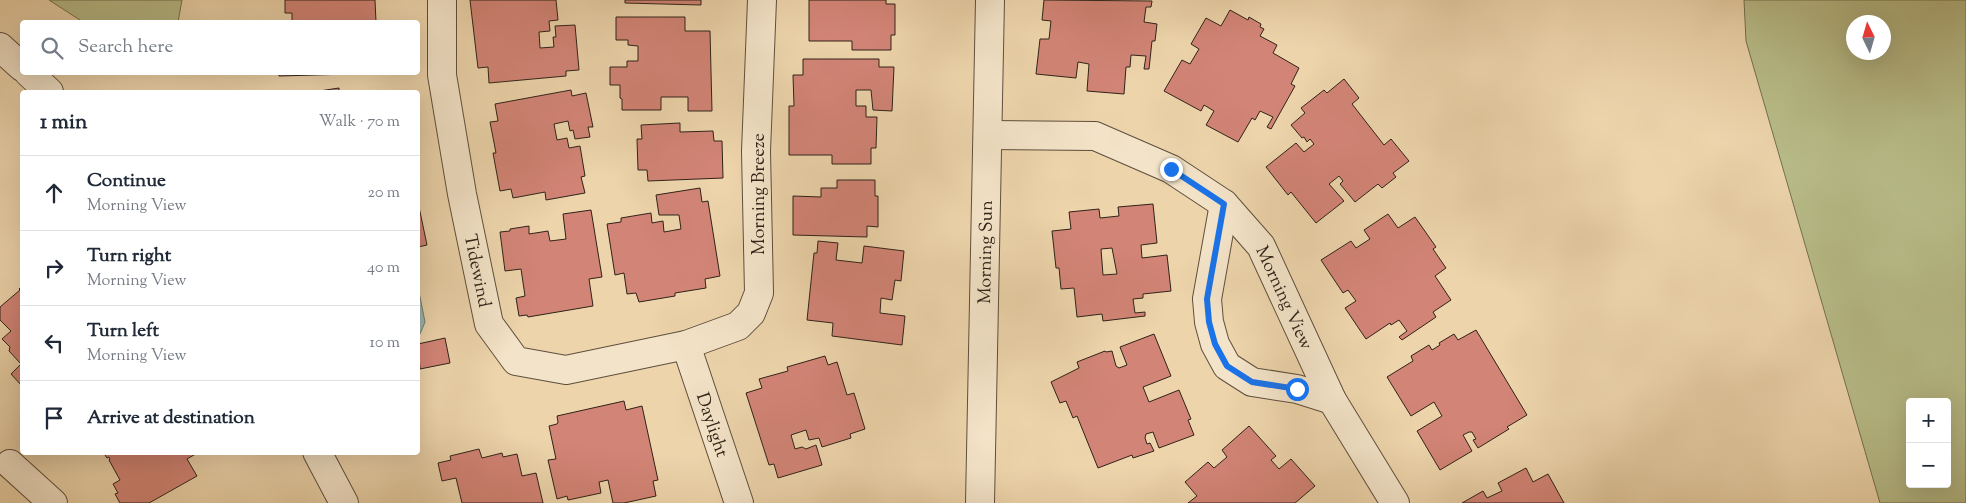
<!DOCTYPE html>
<html lang="en">
<head>
<meta charset="utf-8">
<style>
  body { margin:0; font-family:"Sorts Mill Goudy",serif; background:#f2f2f3; color:#1f2937 }
  .controls { position:absolute; right:15px; bottom:15px; display:grid; overflow:hidden; border-radius:5px; box-shadow:0 5px 20px #0002 }
  .controls button { width:45px; height:45px; display:grid; place-items:center; padding:0; border:0; border-bottom:1px solid #e0e1e3; background:#fff; color:#1f2937; font:25px sans-serif }
  .compass { position:absolute; left:1846px; top:15px; width:45px; height:45px; border-radius:50%; background:#fff; box-shadow:0 5px 20px #0002; rotate:355deg }
  .stop { position:absolute; width:15px; height:15px; margin:-11px; border:4px solid #1a73e8; border-radius:50%; background:#fff }
  .stop.end { background:#1a73e8; border-color:#fff; box-shadow:0 1px 5px #0008 }
  .list { margin:0; padding:0; list-style:none }
  h2 { display:flex; justify-content:space-between; align-items:center; height:65px; margin:0; padding:0 20px; font-size:21px }
  h2 small { font-size:16px; font-weight:400; color:#747a83 }
  .list li { display:grid; grid-template-columns:32px 1fr auto; gap:15px; align-items:center; box-sizing:border-box; height:75px; padding:0 20px; border-top:1px solid #e0e1e3 }
  .list b { display:block; font-size:19px; white-space:nowrap }
  .list p { margin:0; font-size:16px; white-space:nowrap; color:#747a83 }
  .list em { font-size:16px; font-style:normal; color:#747a83 }
  .icon { flex:none; width:28px; height:28px; fill:none; stroke:currentColor; stroke-width:2; stroke-linecap:round; stroke-linejoin:round }
  .map { position:relative; flex:none; width:1966px; height:503px; overflow:hidden }
  .search { position:absolute; background:#fff; box-shadow:0 5px 20px #0002; left:20px; top:20px; width:400px; height:55px; display:flex; align-items:center; gap:12px; box-sizing:border-box; padding:0 18px; border-radius:5px; color:#747a83; font-size:19px }
  .panel { position:absolute; background:#fff; box-shadow:0 5px 20px #0002; left:20px; top:90px; width:400px; height:365px; border-radius:5px }
  .map>svg:first-child { display:block }
  .green { fill:#b8bd89; stroke:#747050; fill-rule:evenodd }
  .water { fill:#9ab7af; stroke:#6f7c73 }
  .building { fill:#d28476; stroke:#2f2318; fill-rule:evenodd }
  .lines { fill:none; stroke-linecap:round; stroke-linejoin:round }
  .minor-casing { stroke:#5e4f3d; stroke-width:30 }
  .tertiary-casing { stroke:#5e4f3d; stroke-width:30 }
  .minor { stroke:#f3e3c8; stroke-width:28 }
  .tertiary { stroke:#f3e3c8; stroke-width:28 }
  .route { stroke:#1a73e8; stroke-width:6 }
  .labels { text-anchor:middle; stroke-width:5; stroke-linejoin:round; paint-order:stroke }
  .street-label { font-size:18px; fill:#2f2318; stroke:#f3e3c8 }
</style>
</head>
<body>
<div class="map">
<svg width="1966" height="503" viewBox="0 0 1966 503">
  <rect width="100%" height="100%" fill="#edd4ab"/>
  <filter id="stains"><feTurbulence type="fractalNoise" baseFrequency=".004" numOctaves="4"/><feColorMatrix values="0 0 0 0 .2 0 0 0 0 .09 0 0 0 0 .02 0 0 0 .5 -.17"/></filter>
  <radialGradient id="worn" r=".72"><stop offset=".6" stop-color="#630" stop-opacity="0"/><stop offset="1" stop-color="#630" stop-opacity=".3"/></radialGradient>
  <g class="green">
    <path d="M49,0h133l-4,22h-95z"/>
    <path d="M1744,0h222v503h-86l-134,-462zM1884,22v30h-30v-30zM1910,402h37v82h-37z"/>
  </g>
  <path class="water" d="M418,287l7,35 -5,12 -2,1z"/>
  <g class="building">
    <path d="M285,0h90l1,22h-84v-9h-7z"/>
    <path d="M470,0h86l2,20 -9,1 1,10 -11,1 1,16 14,-1 -1,-10h3l-1,-11 20,-1 4,45 -13,1v5l-77,7 -1,-16 -10,1z"/>
    <path d="M625,0h76v5l-76,-2z"/>
    <path d="M809,0h77v4h9v31h-4v15h-39v-9h-43z"/>
    <path d="M1044,0l108,1 -1,6h-5l-2,15 13,2 -2,17h-3l-3,28h-5l2,-13 -15,-1 -1,12h-4l-2,27 -37,-3 2,-27 -11,-2 -2,16 -40,-4 4,-35h9l2,-18 -9,-1z"/>
    <path d="M1230,10l18,10 1,-3 12,7 -1,3 4,2 -4,7 17,9 -4,8 26,15 -8,16 4,2 -24,43 -4,-2 6,-10 -13,-6 -5,9 -3,-2 -14,24 -32,-17 8,-14 -10,-6 -3,6 -37,-20 18,-31 8,4 9,-15 -8,-5 15,-26 15,8z"/>
    <path d="M616,17h69v14h25l2,80h-24v-14h-27v13h-39v-11l-2,-1v-13h-10v-18h17v-6h11v-15l-10,-1v-5h-12z"/>
    <path d="M803,59h76v8h15l-2,44 -19,-1 -2,-20h-15v16h10v11h11l-1,31h-5v16h-39v-9h-43v-49h5l-1,-31h10z"/>
    <path d="M279,72h71v2l-71,2z"/>
    <path d="M1344,79l15,19 -7,6 32,41 7,-6 18,22 -16,12 3,4 -14,11 -4,-4 -23,18 -15,-18 3,-3 -4,-5 -10,8 15,17 -28,22 -25,-31 -3,3 -22,-28 30,-24 8,9 10,-8 -4,-5 -3,3 -3,-5 -2,1 -11,-13 14,-12 -4,-5 23,-18 3,3z"/>
    <path d="M339,88v4h-26z"/>
    <path d="M571,90l1,6 14,-3 7,34h-5l2,10 -15,2 -2,-9 -3,1 -2,-10 -14,3 3,16 10,-2 2,10 11,-2 5,30 -4,1 4,16 -39,7 -1,-8 -32,6 -2,-9 -11,2 -7,-38h3l-6,-31 8,-1 -3,-17z"/>
    <path d="M680,123v9l33,-1 1,10h8l1,37 -75,3 -1,-11h-9l-1,-31h5l-1,-14z"/>
    <path d="M837,180h38v16h3v31l-11,-1v11l-74,-2v-39l28,1v-9h16z"/>
    <path d="M700,188l2,14 6,-1 12,75 -15,3 1,9 -31,5v3l-36,6 -3,-9 -9,1 -3,-21 -9,2 -8,-51 14,-2v-4l30,-5 1,10 11,-2 1,11 17,-3 -2,-14h-20l-3,-20z"/>
    <path d="M1153,204l4,39 -16,2 1,13 25,-3 4,36 -28,3v4l-10,1 2,14 10,-1v4l-42,5 -1,-7 -25,3 -3,-29 -13,1 -2,-21h-3l-4,-37 19,-2 -2,-17 30,-3 1,9 19,-2 -1,-9zM1112,248l5,26 -14,1 -2,-26z"/>
    <path d="M418,207h1l8,38 -9,2z"/>
    <path d="M591,210l11,67 -13,2 4,27 -65,11 -1,-2 -8,1 -3,-18 9,-2 -4,-27 -16,2 -5,-39 10,-1v-2l19,-3v8l19,-3 2,10 16,-2 -3,-25z"/>
    <path d="M1388,214l10,14 17,-11 21,30 -3,2 13,19 -11,8 16,24 -18,12 3,5 -34,23 -3,-3 8,-6 -8,-11 -8,5 -1,-2 -24,16 -21,-31 11,-7 -8,-11 -5,3 -22,-33 30,-19 5,7 14,-9 -6,-9z"/>
    <path d="M818,241l20,2 -2,17 26,3 2,-17 40,5 -3,30 -6,-1 -3,20 -11,-2 -1,15 25,3 -3,29 -70,-9 1,-13 -26,-3 7,-67h3z"/>
    <path d="M22,286v100l-11,-12 10,-10 -12,-13 1,-4 -8,-8 9,-8 -11,-11v-13l20,-17 -1,-1z"/>
    <path d="M1476,330l51,85 -20,12 2,2 -31,19 -5,-8 3,-1 -4,-7h-3l-6,3 9,16 -32,19 -23,-39 25,-15 -8,-14 -23,14 -24,-39 26,-16 -2,-5 18,-11 3,5 8,-5 -1,-2 15,-9 4,6z"/>
    <path d="M1154,334l17,42 -28,11 6,15 30,-12 12,29 -3,1 6,15 -35,13 -6,-16 -7,2 -1,4 2,6 3,-1 4,8 -21,7 -1,-3 -34,13 -21,-52 -4,2 -7,-17 -6,2 -9,-21 28,-14 -2,-6 28,-11 1,1 6,-1 4,15 3,2 8,-3 -7,-18z"/>
    <path d="M445,338l5,25 -30,6 -2,-25z"/>
    <path d="M825,356l3,9 9,-3 10,33 7,-2 11,36 -15,5 1,4 -29,9 -3,-9 -10,2 -3,-10 -15,5 4,14 7,-2 4,2 10,-4 6,20 -44,13 -4,-14 -5,1 -23,-72 16,-5 -3,-9 29,-8 -1,-4z"/>
    <path d="M624,401l2,9 16,-4 16,74 -5,1 3,15 -32,7h-11l-5,-23 -9,2 2,11 -33,7 -1,-4 -10,3 -9,-39 8,-1 -7,-33 8,-2 1,-2 -1,-6z"/>
    <path d="M1249,426l27,30 -5,4 8,9 12,-10 24,27 -20,17h-107l9,-7 -12,-14 23,-20 6,6 13,-11 -5,-7z"/>
    <path d="M479,449l3,9 20,-5 1,4 14,-3 5,22 14,-3 7,30h-81l-6,-25 -14,3 -4,-18 13,-3 -1,-4z"/>
    <path d="M103,452h96l-12,7 10,17 -48,27h-29l-5,-9 3,-1 -5,-9 7,-4 -11,-20 1,-1 -1,-2 -2,1z"/>
    <path d="M1526,468l7,14 15,-8 16,29h-102l21,-12 4,7 15,-7 -4,-8z"/>
  </g>
  <g class="lines">
    <g class="minor-casing">
      <g id="minor">
        <path id="s1" d="M442,0v75l20,119 27,130 27,37 50,9 120,-25 52,-19 13,-13 8,-20 -3,-142 6,-151"/>
        <path id="s2" d="M988,135l107,1 76,33 53,35 37,42 71,154 63,103"/>
        <path d="M1224,204l-17,95 2,23 6,22 12,22 25,16 45,7 35,11"/>
        <path id="s3" d="M686,345l53,158"/>
        <path d="M10,464l43,39"/>
        <path id="s4" d="M980,503l10,-503"/>
      </g>
    </g>
    <g class="tertiary-casing">
      <g id="tertiary">
        <path d="M0,47l22,20"/>
        <path d="M28,72l21,20"/>
        <path d="M317,452l27,51"/>
      </g>
    </g>
    <use href="#minor" class="minor"/>
    <use href="#tertiary" class="tertiary"/>
  </g>
  <g class="lines">
    <path class="route" d="M1171,169l53,35 -17,95 2,23 6,22 12,22 25,16 45,7"/>
  </g>
  <g class="labels">
    <g class="street-label">
      <text transform="translate(758 194) rotate(-90)" y="6">Morning Breeze</text>
      <text dy="6" stroke="none"><textPath href="#s4" startOffset="251">Morning Sun</textPath></text>
      <text dy="6" stroke="none"><textPath href="#s1" startOffset="274">Tidewind</textPath></text>
      <text dy="6" stroke="none"><textPath href="#s2" startOffset="366">Morning View</textPath></text>
      <text dy="6" stroke="none"><textPath href="#s3" startOffset="84">Daylight</textPath></text>
    </g>
  </g>
  <rect width="100%" height="100%" filter="url(#stains)"/>
  <rect width="100%" height="100%" fill="url(#worn)"/>
</svg>
<div class="controls">
<button>+</button>
<button>−</button>
</div>
<svg class="compass" viewBox="-18 -18 36 36"><path d="M0-13l5 13h-10z" fill="#e53935"/><path d="M0 13l5-13h-10z" fill="#747a83"/></svg>
<div class="stop" style="left:1297px;top:389px"></div>
<div class="stop end" style="left:1171px;top:169px"></div>
<div class="search"><svg class="icon" aria-label="search" viewBox="0 0 24 24"><circle cx="10" cy="10" r="6"/><path d="M15 15l6 6"/></svg>Search here</div>
<section class="panel">
<h2>1 min<small>Walk · 70 m</small></h2>
<ul class="list">
<li><svg class="icon" aria-label="ahead" viewBox="0 0 24 24"><path d="M12 20V5M6 11l6-6 6 6"/></svg><div><b>Continue</b><p>Morning View</p></div><em>20 m</em></li>
<li><svg class="icon" aria-label="right" viewBox="0 0 24 24"><path d="M7 20v-9h11M14 6l5 5-5 5"/></svg><div><b>Turn right</b><p>Morning View</p></div><em>40 m</em></li>
<li><svg class="icon" aria-label="left" viewBox="0 0 24 24"><path d="M17 20v-9H6M10 6l-5 5 5 5"/></svg><div><b>Turn left</b><p>Morning View</p></div><em>10 m</em></li>
<li><svg class="icon" aria-label="arrive" viewBox="0 0 24 24"><path d="M6 21V4h12l-3 4 3 4H6"/></svg><div><b>Arrive at destination</b></div></li>
</ul>
</section>
</div>
</body>
</html>
